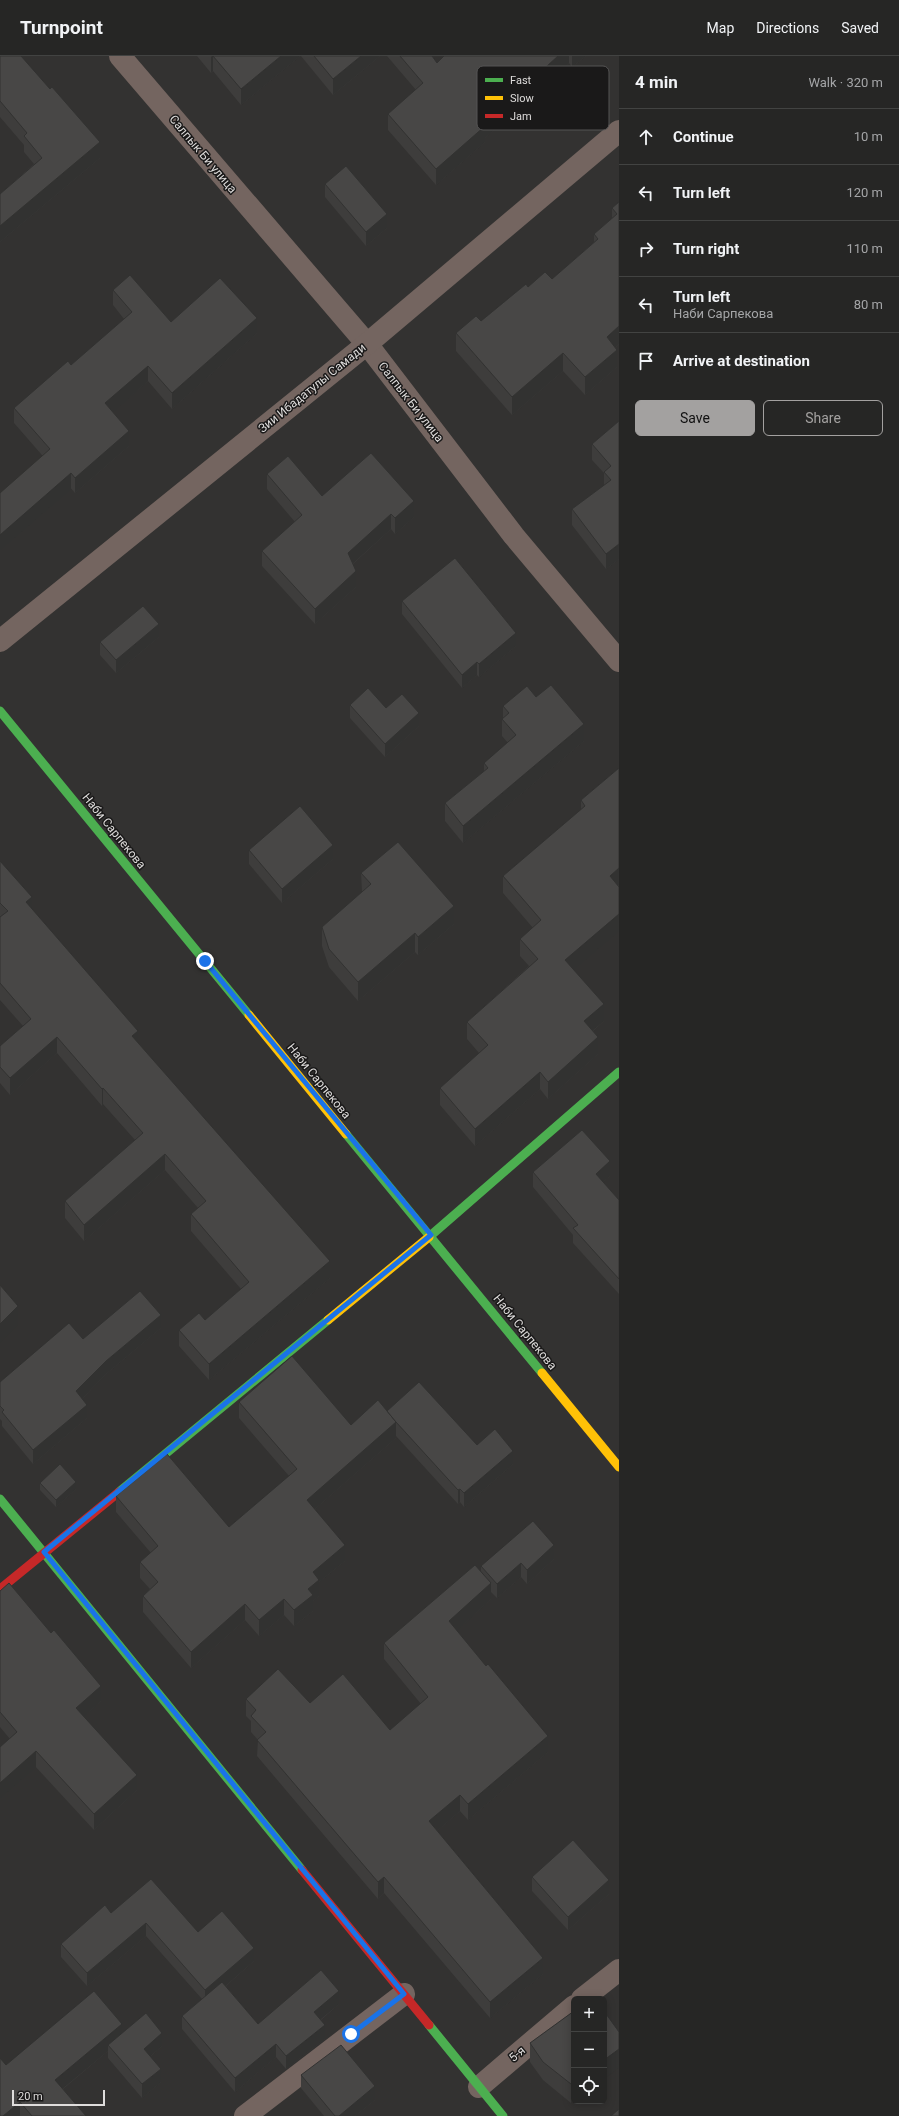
<!DOCTYPE html>
<html lang="en">
<head>
<meta charset="utf-8">
<style>
  body { margin:0; font-family:Roboto,sans-serif; background:#2e2e2d; color:#f1f3f6 }
  .controls { position:absolute; right:12px; bottom:12px; display:grid; overflow:hidden; border-radius:6px; box-shadow:0 2px 10px #0003 }
  .controls button { width:36px; height:36px; display:grid; place-items:center; padding:0; border:0; border-bottom:1px solid #424342; background:#262625; color:#f1f3f6; font:20px sans-serif }
  .scale { position:absolute; left:12px; bottom:10px; width:93px; box-sizing:border-box; padding-left:4px; border:2px solid #dfdddc; border-top:0; font-size:11px; line-height:14px; white-space:nowrap; color:#dfdddc; -webkit-text-stroke:3px #1a1919; paint-order:stroke }
  .stop { position:absolute; width:12px; height:12px; margin:-9px; border:3px solid #1a73e8; border-radius:50%; background:#fff }
  .stop.end { background:#1a73e8; border-color:#fff; box-shadow:0 1px 4px #0008 }
  .list { margin:0; padding:0; list-style:none }
  h2 { display:flex; justify-content:space-between; align-items:center; height:52px; margin:0; padding:0 16px; font-size:17px }
  h2 small { font-size:13px; font-weight:400; color:#a4a5a7 }
  .list li { display:grid; grid-template-columns:26px 1fr auto; gap:12px; align-items:center; box-sizing:border-box; height:56px; padding:0 16px; border-top:1px solid #424342 }
  .list b { display:block; font-size:15px; white-space:nowrap }
  .list p { margin:0; font-size:13px; white-space:nowrap; color:#a4a5a7 }
  .list em { font-size:13px; font-style:normal; color:#a4a5a7 }
  .actions { display:flex; gap:8px; padding:12px 16px }
  .actions a { flex:1; padding:9px 0; border:1px solid #a3a1a0; border-radius:6px; text-align:center; font-size:14px; color:#a3a1a0 }
  .actions .main { background:#a3a1a0; color:#111 }
  .icon { flex:none; width:22px; height:22px; fill:none; stroke:currentColor; stroke-width:2; stroke-linecap:round; stroke-linejoin:round }
  .map { position:relative; flex:none; width:619px; height:2060px; overflow:hidden }
  header { display:flex; align-items:center; gap:24px; box-sizing:border-box; height:56px; padding:0 20px; background:#262625; border-bottom:1px solid #424342 }
  header strong { font-size:19px }
  nav { display:flex; gap:22px; margin-inline-start:auto; font-size:14px }
  main { display:flex }
  aside { flex:1; background:#262625 }
  .map>svg:first-child { display:block }
  .lines { fill:none; stroke-linecap:round; stroke-linejoin:round }
  .street { stroke:#746560; stroke-width:22 }
  .fast { stroke:#4caf50; stroke-width:9 }
  .slow { stroke:#ffc107; stroke-width:9 }
  .jam { stroke:#c62828; stroke-width:9 }
  .wall { fill:#3e3d3c }
  .shaded-wall { fill:#323231 }
  .building { fill:#484746; stroke:#323231 }
  .route { stroke:#1a73e8; stroke-width:5 }
  .labels { text-anchor:middle; stroke-width:3; stroke-linejoin:round; paint-order:stroke }
  .street-label { font-size:12px; fill:#dfdddc; stroke:#1a1919 }
  .key { fill:#1a1919; stroke:#555454; stroke-width:1 }
  .key-label { font-size:11px; fill:#dfdddc }
</style>
</head>
<body>
<header>
<strong>Turnpoint</strong>
<nav><a>Map</a><a>Directions</a><a>Saved</a></nav>
</header>
<main>
<div class="map">
<svg width="619" height="2060" viewBox="0 0 619 2060">
  <rect width="100%" height="100%" fill="#333231"/>
  <g class="lines">
    <g class="street">
      <path d="M120,0l247,288 147,192 105,125"/>
      <path d="M0,585l367,-297 252,-213"/>
      <path d="M582,1943l37,-29"/>
      <path d="M479,2031l95,-81"/>
      <path d="M245,2060l159,-122"/>
    </g>
    <g class="fast">
      <path d="M0,655l249,304"/>
      <path d="M346,1078l196,239"/>
      <path d="M429,1181l190,-165"/>
      <path d="M119,1436l209,-172"/>
      <path d="M0,1443l302,371"/>
      <path d="M429,1969l74,91"/>
    </g>
    <g class="slow">
      <path d="M249,959l97,119"/>
      <path d="M328,1264l101,-83"/>
      <path d="M542,1317l77,94"/>
    </g>
    <g class="jam">
      <path d="M0,1533l119,-97"/>
      <path d="M302,1814l127,155"/>
    </g>
  </g>
  <g class="wall">
    <path d="M0,0l100,102 -100,84v-48l34,-30 -10,-12v-7l-24,-28z"/>
    <path d="M197,0h103l-59,49 -28,-34 -2,2z"/>
    <path d="M301,0h79l-47,39z"/>
    <path d="M387,0h45l5,7 7,-7h142l-14,11 -3,-4 -84,75v4l-49,43 -48,-55v-16l28,-24z"/>
    <path d="M325,128l62,44 -21,18 -41,-49z"/>
    <path d="M619,146v142l-4,4 2,19 -32,28 -22,-24 -51,44 -56,-64v-18l25,-12 47,-34 24,-8 42,-37v-8l18,-16v-10z"/>
    <path d="M113,234l58,32 86,11 -85,76 -24,-28 -36,31 17,34 -54,47 -61,-70v-15l57,-43 53,-46 -11,-14z"/>
    <path d="M619,365v138l-13,10 -34,-44v-16l32,-23v-13l-12,-13v-16z"/>
    <path d="M267,418l55,22 92,21 -19,17 -4,-5 -38,35 3,23 -41,37 -53,-58v-15l33,-29 -28,-33z"/>
    <path d="M402,545l114,45 -37,31 -2,-2 -15,13 -60,-74z"/>
    <path d="M159,581l-43,36 -16,-18v-13z"/>
    <path d="M536,641l48,44 -121,102 -18,-22v-18l39,-32v-8l24,-20 -6,-7v-17l1,-1v-12z"/>
    <path d="M350,649l36,3 33,18 -34,31 -35,-39z"/>
    <path d="M619,712v117l-46,85 31,51 -11,10 5,23 -50,45 -8,-10 -65,57 -35,-41v-17l39,-35 -12,-14v-17l62,-56 -9,-10v-17l13,-11 -30,-35v-17l78,-66v-10z"/>
    <path d="M249,794l84,9 -51,44 -33,-39z"/>
    <path d="M0,805l32,48 106,134 192,235 -121,102 -30,-34v-16l26,-10 36,-31 -50,-58v-17l7,-6 -33,-38 -81,71 -19,-23v-17l70,-61 -32,-36 -1,2 -45,-53 -47,42 -10,-12v-37l23,-20 -23,-26z"/>
    <path d="M361,817l93,51 -36,31 -3,-3 -57,49 -29,-34 -7,-21v-19l40,-35z"/>
    <path d="M533,1116l77,4 -7,6 16,18v94l-46,-51v-8l-40,-48z"/>
    <path d="M161,1272l-55,46 -24,25 5,19 -54,46 -31,-38v-5l-2,-2v-37l83,-43z"/>
    <path d="M239,1346l112,23 36,-14 90,34 36,19 -49,43 -4,-5 -2,2 -62,-68v2l-81,71 30,52 -26,21v14l-6,5v10l-19,15 -10,-11 -25,21 -14,-16 -54,48 -48,-56v-16l7,-7 -10,-11v-16l11,-9 -35,-41v-16l113,31 60,-51 -50,-58z"/>
    <path d="M40,1427l36,6 -20,18 -16,-17z"/>
    <path d="M554,1503l-27,25 -6,-7 -24,21 -6,-6v7l-35,32 92,121 -80,68 -8,-9 -23,20 106,143 -53,44 -106,-125 -6,6 -121,-143 1,-16 -7,-8v-11l-5,-5v-17l64,4 80,27 31,-26 -37,-45v-16l97,-72v-5z"/>
    <path d="M0,1535l101,110 -18,16 54,73 -43,40 -84,-91 -10,-12z"/>
    <path d="M532,1821l77,17 -41,36 -36,-39z"/>
    <path d="M111,1857l87,19 56,29 -28,25 32,38 81,-20 -18,16 4,19 -39,30 -10,-12 -41,35 -53,-63v-13l20,-17 -56,-63 -59,50 -26,-29v-13z"/>
    <path d="M574,1955l-3,92 -28,-23 -13,-18v-19z"/>
    <path d="M122,1977l40,13 -12,11 11,25 -19,16 -34,-40v-7l-45,38 23,27h-86l6,-51z"/>
    <path d="M301,2019l74,25 -20,16h-31l-23,-28z"/>
  </g>
  <g class="shaded-wall">
    <path d="M212,0h1v15l-2,2v-16z"/>
    <path d="M281,0h19l-59,49v-16z"/>
    <path d="M361,0h19l-47,39v-16z"/>
    <path d="M558,0h11v7l-84,75v4l-49,43v-16l47,-45z"/>
    <path d="M572,0h14l-14,11z"/>
    <path d="M100,86v16l-100,84v-16z"/>
    <path d="M387,158v14l-21,18v-14z"/>
    <path d="M257,262v15l-85,76v-16z"/>
    <path d="M619,270v18l-12,11v-18z"/>
    <path d="M617,294v17l-32,28v-18z"/>
    <path d="M563,297v18l-51,44v-18z"/>
    <path d="M148,310v15l-43,38v-16z"/>
    <path d="M129,375v15l-54,47v-15z"/>
    <path d="M71,417v16l-71,61v-15z"/>
    <path d="M414,445v16l-19,17v-16z"/>
    <path d="M391,458v15l-43,39v-15z"/>
    <path d="M619,488v15l-13,10v-15z"/>
    <path d="M356,515v16l-41,37v-15z"/>
    <path d="M159,568v13l-43,36v-13z"/>
    <path d="M516,577v13l-37,31v-13z"/>
    <path d="M477,606v13l-15,13v-13z"/>
    <path d="M419,657v13l-34,31v-13z"/>
    <path d="M584,668v17l-121,102v-17z"/>
    <path d="M333,789v14l-51,44v-14z"/>
    <path d="M619,812v17l-9,8v-17z"/>
    <path d="M32,841v16l-6,-11z"/>
    <path d="M454,850v18l-36,31v-18z"/>
    <path d="M619,858v17l-54,46v-17z"/>
    <path d="M415,877v19l-57,49v-19z"/>
    <path d="M604,948v17l-20,17v-17z"/>
    <path d="M138,975v16l-6,-11z"/>
    <path d="M57,981v16l-47,42v-17z"/>
    <path d="M598,981v17l-50,45v-17z"/>
    <path d="M540,1016v17l-65,57v-17z"/>
    <path d="M103,1032v16l-1,2v-17z"/>
    <path d="M165,1098v16l-81,71v-16z"/>
    <path d="M610,1105v15l-14,12v-14z"/>
    <path d="M330,1205v17l-121,102v-16z"/>
    <path d="M18,1250v19l-18,18v-19z"/>
    <path d="M161,1259v13l-55,46 -30,31v-14l30,-30z"/>
    <path d="M87,1349v13l-54,46v-14z"/>
    <path d="M396,1366v16l-89,78v-16z"/>
    <path d="M513,1395v13l-49,43v-14z"/>
    <path d="M76,1426v7l-20,18v-7z"/>
    <path d="M460,1433v13l-2,2v-14z"/>
    <path d="M345,1489v16l-26,21v14l-6,5v10l-19,15v-16l14,-21 5,-17z"/>
    <path d="M554,1489v14l-27,25v-14z"/>
    <path d="M521,1507v14l-24,21v-14z"/>
    <path d="M491,1527v16l-42,39v-17z"/>
    <path d="M284,1543v16l-25,21v-16z"/>
    <path d="M245,1548v16l-54,48v-16z"/>
    <path d="M101,1630v15l-25,23v-16z"/>
    <path d="M548,1680v16l-80,68v-16z"/>
    <path d="M36,1695v16l-36,31v-15z"/>
    <path d="M137,1719v15l-43,40v-16z"/>
    <path d="M460,1739v16l-31,27v-17z"/>
    <path d="M384,1821v16l-6,6v-17z"/>
    <path d="M609,1824v14l-41,36v-13z"/>
    <path d="M146,1867v13l-59,50v-13z"/>
    <path d="M254,1892v13l-49,43v-14z"/>
    <path d="M543,1902v16l-53,44v-16z"/>
    <path d="M339,1935v13l-25,21v-13z"/>
    <path d="M122,1968v15l-14,6v6l-53,44v-15z"/>
    <path d="M325,1969v14l-39,30v-13z"/>
    <path d="M162,1977v13l-18,16v-13z"/>
    <path d="M276,1988v13l-41,35v-14z"/>
    <path d="M619,1993v19l-15,11v-19z"/>
    <path d="M161,2013v13l-19,16v-14z"/>
    <path d="M574,2026v19l-3,2v-19z"/>
    <path d="M375,2030v14l-20,16h-16z"/>
    <path d="M20,2046v14h-17z"/>
  </g>
  <g class="building">
    <path d="M0,0h21l29,33 2,-2 48,55 -100,84v-32l42,-36 -18,-22 3,-3 -27,-32z"/>
    <path d="M213,0h68l-40,33z"/>
    <path d="M314,0h47l-28,23z"/>
    <path d="M400,0h32l5,7 7,-7h114l-75,68 2,2 -49,43 -48,-55 35,-31z"/>
    <path d="M346,110l41,48 -21,18 -41,-48z"/>
    <path d="M619,146v124l-12,11 10,13 -32,27 -22,-24 -51,44 -56,-64 20,-17 5,5 45,-37 2,3 17,-15 7,7 46,-40 -4,-5 23,-20 -5,-6z"/>
    <path d="M130,219l41,47 49,-44 37,40 -85,75 -24,-27 -43,37 24,28 -54,47 -4,-5 -71,62v-42l50,-44 -36,-41 54,-47 3,4 61,-53 -19,-22z"/>
    <path d="M619,365v123l-13,10 -34,-45 39,-29 -7,-8 7,-6 -19,-22z"/>
    <path d="M371,397l43,48 -19,17 -4,-4 -43,39 8,18 -41,38 -53,-58 40,-36 -35,-41 21,-18 34,40z"/>
    <path d="M455,502l61,75 -37,31 -2,-2 -15,13 -60,-74z"/>
    <path d="M143,550l16,18 -43,36 -16,-18z"/>
    <path d="M551,629l33,39 -121,102 -18,-23 43,-35 -4,-5 32,-28 -14,-16 7,-6 -6,-7 24,-20 9,11z"/>
    <path d="M368,632l18,20 16,-14 17,19 -34,31 -35,-39z"/>
    <path d="M619,712v100l-9,8 9,11v27l-54,46 39,44 -20,17 14,16 -50,45 -8,-10 -65,57 -35,-41 48,-43 -21,-23 71,-63 -18,-20 21,-19 -38,-44 82,-70 -4,-6z"/>
    <path d="M300,750l33,39 -51,44 -33,-39z"/>
    <path d="M398,786l56,64 -36,31 -3,-4 -57,49 -29,-33 -7,-22 49,-43 -10,-11z"/>
    <path d="M0,805l32,36 -6,5 112,129 -6,5 198,225 -121,103 -30,-34 20,-17 6,7 44,-38 -58,-68 15,-13 -41,-47 -81,71 -19,-24 78,-68 -40,-45 -1,1 -45,-52 -47,41 -10,-11v-21l31,-27 -31,-36v-66l8,-6 -8,-8z"/>
    <path d="M582,1074l28,31 -14,13 23,26v79l-46,-51 5,-3 -45,-53z"/>
    <path d="M0,1229l18,21 -18,18z"/>
    <path d="M140,1235l21,24 -55,46 -30,30 11,14 -54,45 -31,-38 2,-2 -4,-4v-24l69,-59 14,16z"/>
    <path d="M292,1300l59,69 27,-25 18,22 -89,78 38,45 -32,27 6,8 -11,9 5,6 -19,15 -10,-11 -25,21 -14,-16 -54,48 -48,-56 15,-14 -18,-20 18,-16 -42,-50 51,-42 62,73 68,-58 -58,-67z"/>
    <path d="M419,1326l58,63 18,-16 18,22 -49,42 -4,-4 -2,1 -62,-68 -9,-11z"/>
    <path d="M60,1408l16,18 -20,18 -16,-17z"/>
    <path d="M533,1465l21,24 -27,25 -6,-7 -24,21 -16,-18z"/>
    <path d="M475,1509l16,18 -42,38 37,45 2,-2 60,72 -80,68 -8,-9 -31,26 114,137 -53,44 -106,-125 -6,5 -121,-142 9,-8 -15,-16 5,-6 -10,-11 32,-30 32,34 33,-29 47,56 38,-33 -44,-54z"/>
    <path d="M9,1527l42,50 3,-3 47,56 -25,22 61,67 -43,39 -58,-63 -36,32v-36l17,-15 -17,-20v-121z"/>
    <path d="M573,1784l36,40 -41,37 -36,-40z"/>
    <path d="M151,1823l47,53 24,-21 32,37 -49,42 -59,-67 -59,50 -26,-29 44,-39 6,8z"/>
    <path d="M321,1914l18,21 -25,21 11,13 -39,31 -10,-12 -41,34 -53,-62 40,-34 36,42z"/>
    <path d="M94,1935l28,33 -67,56 31,36h-54l-12,-14 -17,14h-3v-58l6,7z"/>
    <path d="M574,1955v71l-3,2 -28,-22 -13,-19z"/>
    <path d="M604,1955l15,21v17l-15,11z"/>
    <path d="M146,1957l16,20 -18,16 17,20 -19,15 -34,-39z"/>
    <path d="M341,1989l34,41 -36,30h-4l-34,-41z"/>
    <path d="M619,2053v7h-8z"/>
  </g>
  <g class="lines">
    <path class="route" d="M205,905l226,274 -387,317 360,442 -53,40"/>
  </g>
  <g class="labels">
    <g class="street-label">
      <text transform="translate(203 98) rotate(50)" y="4">Салпык Би улица</text>
      <text transform="translate(312 332) rotate(-39)" y="4">Зии Ибадатулы Самади</text>
      <text transform="translate(411 346) rotate(52)" y="4">Салпык Би улица</text>
      <text transform="translate(114 775) rotate(51)" y="4">Наби Сарпекова</text>
      <text transform="translate(319 1025) rotate(51)" y="4">Наби Сарпекова</text>
      <text transform="translate(525 1276) rotate(51)" y="4">Наби Сарпекова</text>
      <text transform="translate(517 1998) rotate(-40)" y="4">5-я</text>
    </g>
  </g>
  <rect x="477" y="10" width="132" height="64" rx="6" class="key"/>
  <rect x="485" y="22" width="18" height="4" fill="#4caf50"/>
  <rect x="485" y="40" width="18" height="4" fill="#ffc107"/>
  <rect x="485" y="58" width="18" height="4" fill="#c62828"/>
  <g class="key-label">
    <text x="510" y="28">Fast</text>
    <text x="510" y="46">Slow</text>
    <text x="510" y="64">Jam</text>
  </g>
</svg>
<div class="controls">
<button>+</button>
<button>−</button>
<button><svg class="icon" aria-label="locate" viewBox="0 0 24 24"><circle cx="12" cy="12" r="6"/><path d="M12 2v4M12 18v4M2 12h4M18 12h4"/></svg></button>
</div>
<div class="scale">20 m</div>
<div class="stop" style="left:351px;top:1978px"></div>
<div class="stop end" style="left:205px;top:905px"></div>
</div>
<aside>
<h2>4 min<small>Walk · 320 m</small></h2>
<ul class="list">
<li><svg class="icon" aria-label="ahead" viewBox="0 0 24 24"><path d="M12 20V5M6 11l6-6 6 6"/></svg><div><b>Continue</b></div><em>10 m</em></li>
<li><svg class="icon" aria-label="left" viewBox="0 0 24 24"><path d="M17 20v-9H6M10 6l-5 5 5 5"/></svg><div><b>Turn left</b></div><em>120 m</em></li>
<li><svg class="icon" aria-label="right" viewBox="0 0 24 24"><path d="M7 20v-9h11M14 6l5 5-5 5"/></svg><div><b>Turn right</b></div><em>110 m</em></li>
<li><svg class="icon" aria-label="left" viewBox="0 0 24 24"><path d="M17 20v-9H6M10 6l-5 5 5 5"/></svg><div><b>Turn left</b><p>Наби Сарпекова</p></div><em>80 m</em></li>
<li><svg class="icon" aria-label="arrive" viewBox="0 0 24 24"><path d="M6 21V4h12l-3 4 3 4H6"/></svg><div><b>Arrive at destination</b></div></li>
</ul>
<div class="actions"><a class="main">Save</a><a>Share</a></div>
</aside>
</main>
</body>
</html>
